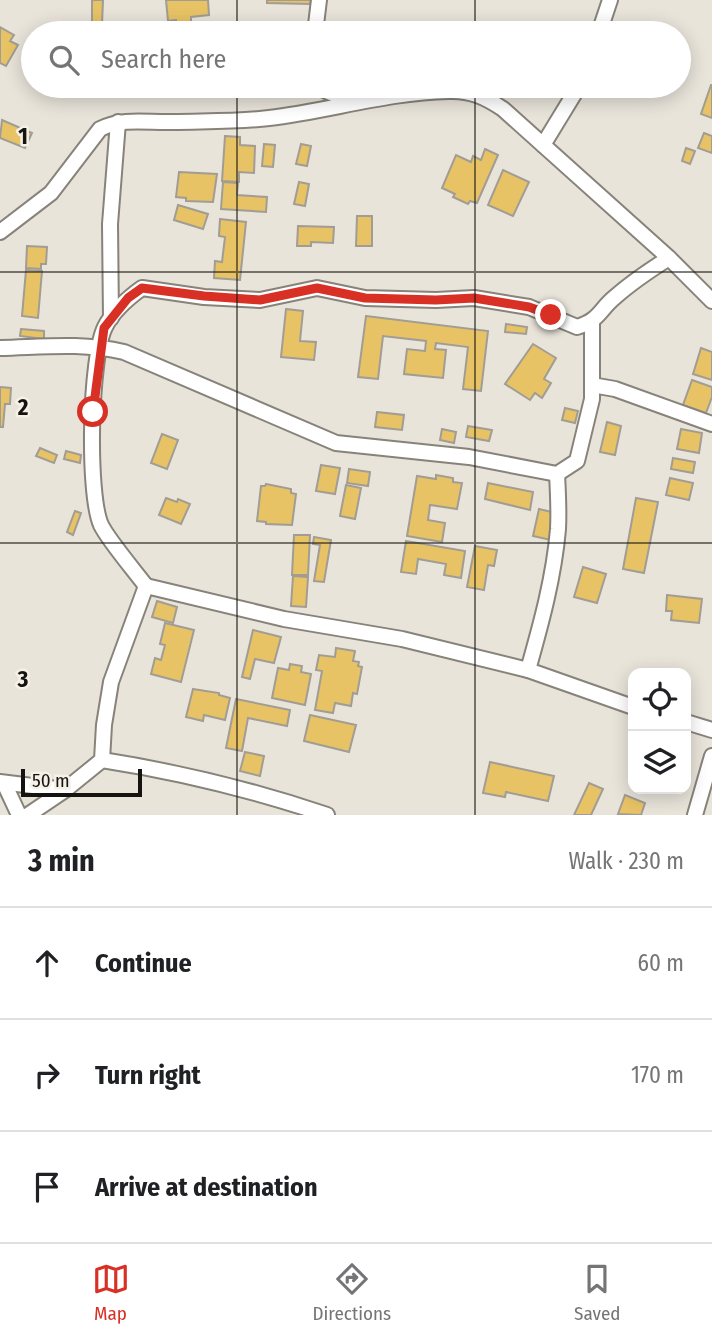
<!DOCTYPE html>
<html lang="en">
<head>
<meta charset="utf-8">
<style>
  body { margin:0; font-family:"Fira Sans Condensed",sans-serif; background:#f2f2f2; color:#202124 }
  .controls { position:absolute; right:21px; bottom:21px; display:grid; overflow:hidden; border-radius:14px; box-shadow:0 4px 18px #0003 }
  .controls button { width:63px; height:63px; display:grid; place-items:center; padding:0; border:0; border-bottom:2px solid #e0e0e0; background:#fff; color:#202124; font:35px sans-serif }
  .scale { position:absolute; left:21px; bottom:18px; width:121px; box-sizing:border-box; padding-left:7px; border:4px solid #161411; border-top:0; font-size:19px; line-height:24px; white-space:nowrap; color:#161411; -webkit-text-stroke:5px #f5f1e7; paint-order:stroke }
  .stop { position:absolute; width:21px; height:21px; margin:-16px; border:5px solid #d93025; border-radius:50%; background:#fff }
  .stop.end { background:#d93025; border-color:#fff; box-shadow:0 2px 7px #0008 }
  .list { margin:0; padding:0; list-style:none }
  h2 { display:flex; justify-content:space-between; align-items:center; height:91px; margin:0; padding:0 28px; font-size:30px }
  h2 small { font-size:23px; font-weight:400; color:#757577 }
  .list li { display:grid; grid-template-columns:46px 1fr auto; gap:21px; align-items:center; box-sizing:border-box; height:112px; padding:0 28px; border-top:2px solid #e0e0e0 }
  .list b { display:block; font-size:26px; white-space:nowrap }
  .list em { font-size:23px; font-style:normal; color:#757577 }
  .icon { flex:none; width:38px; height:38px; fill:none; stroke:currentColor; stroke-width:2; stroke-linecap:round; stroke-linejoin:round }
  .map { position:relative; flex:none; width:712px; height:815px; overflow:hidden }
  .search { position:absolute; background:#fff; box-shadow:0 4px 18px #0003; left:21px; right:21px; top:21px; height:77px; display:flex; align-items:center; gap:18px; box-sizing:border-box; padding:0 24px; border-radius:38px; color:#757577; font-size:26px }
  .sheet { height:427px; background:#fff }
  nav { display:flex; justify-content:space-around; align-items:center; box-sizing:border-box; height:98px; border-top:2px solid #e0e0e0; background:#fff; font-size:19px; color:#757577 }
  nav a { display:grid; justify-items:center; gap:4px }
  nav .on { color:#d93025 }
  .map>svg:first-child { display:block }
  .building { fill:#e8c365; stroke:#a19d94; stroke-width:2 }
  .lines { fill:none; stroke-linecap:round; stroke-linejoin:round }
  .minor-casing { stroke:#87837a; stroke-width:18 }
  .minor { stroke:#fff; stroke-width:14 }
  .route { stroke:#d93025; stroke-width:9 }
  .grid { fill:none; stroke:#161411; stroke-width:2; stroke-opacity:0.55 }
  .grid-label { font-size:23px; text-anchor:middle; font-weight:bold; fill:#161411; stroke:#f5f1e7; stroke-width:5; stroke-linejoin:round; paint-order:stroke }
</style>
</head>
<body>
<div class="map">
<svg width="712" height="815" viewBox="0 0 712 815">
  <rect width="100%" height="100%" fill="#e8e4da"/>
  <g class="building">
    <path d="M92,0h11l-1,24h-10z"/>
    <path d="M166,0h42l1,15 -18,2v6l-15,2v-5l-8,1z"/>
    <path d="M267,0h44l-1,4 -43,-1z"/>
    <path d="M0,27l14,8 -4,6 8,4 -12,21 -6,-3z"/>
    <path d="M711,85h1v33l-11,-4z"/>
    <path d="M2,120l30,13 -7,15 -25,-10z"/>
    <path d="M704,133l8,3v17l-14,-5z"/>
    <path d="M225,136l15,1v8l15,1 -1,27 -15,-1v10l-17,-1z"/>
    <path d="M264,144l11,1 -2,22 -11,-1z"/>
    <path d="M301,144l10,2 -4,20 -11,-2z"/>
    <path d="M686,148l9,3 -5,13 -8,-3z"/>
    <path d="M485,149l13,6 -21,48 -7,-2 -2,3 -15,-7 2,-3 -13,-6 14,-33 15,7 2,-6 8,4z"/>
    <path d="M503,170l26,12 -16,34 -25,-11z"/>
    <path d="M179,172l38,2 -4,28 -27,-1v-3l-10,-1z"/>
    <path d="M223,182l15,1 -1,12 30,2 -1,15 -45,-3z"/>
    <path d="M299,182l10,2 -4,22 -11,-2z"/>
    <path d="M178,205l30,9 -5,15 -29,-9z"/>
    <path d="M357,216h15v30h-16z"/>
    <path d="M220,219l26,3 -6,58 -26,-2 1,-17 7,1 3,-25 -6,-1z"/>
    <path d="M298,226l36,1 -1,16 -22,-1v4h-14z"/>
    <path d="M27,246l20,1 -1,17h-5v5l-15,-1z"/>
    <path d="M26,270l16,1 -4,47 -16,-2z"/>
    <path d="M286,309l17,2 -3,30 16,1 -2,18 -33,-3z"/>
    <path d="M366,316l122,15 -7,60 -18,-2 5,-42 -32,-4 -1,6 11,1 -3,28 -39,-4 3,-25 18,2 1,-10 -43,-5 -5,43 -20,-2z"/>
    <path d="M506,324l21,3 -1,7 -21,-2z"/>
    <path d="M21,329l23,2v8l-24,-3z"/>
    <path d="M533,344l23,14 -12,21 7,4 -9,15 -7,-5 -5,7 -25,-16z"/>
    <path d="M701,348l11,4v28l-19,-6z"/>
    <path d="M692,380l20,7v10l-6,16 -23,-8z"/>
    <path d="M0,387l11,1 -1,16h-5l-2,23h-3z"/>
    <path d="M565,408l13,3 -3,12 -13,-3z"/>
    <path d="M377,412l27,3 -2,15 -27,-3z"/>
    <path d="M607,422l14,4 -6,29 -15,-3z"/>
    <path d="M468,426l24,4 -3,11 -23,-4z"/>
    <path d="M442,429l14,3 -2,11 -14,-3z"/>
    <path d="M681,429l21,4 -3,20 -22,-4z"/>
    <path d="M162,434l16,6 -11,29 -16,-6z"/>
    <path d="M40,448l17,7 -3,8 -18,-7z"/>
    <path d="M66,451l15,4 -1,8 -16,-4z"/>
    <path d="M673,458l22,4 -2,11 -22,-4z"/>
    <path d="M321,465l19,3 -5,26 -19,-3z"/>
    <path d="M349,469l21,3 -2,14 -21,-3z"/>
    <path d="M436,475l17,3v4l9,1 -5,26 -27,-4 -2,15 17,3 -3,19 -35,-6 10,-60 19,3z"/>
    <path d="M670,478l23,5 -4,17 -23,-5z"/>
    <path d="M488,483l45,9 -3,18 -45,-11z"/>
    <path d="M266,484l25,5v4l5,1 -4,31 -26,-1v-2l-9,-1 4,-35h4z"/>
    <path d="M346,485l15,3 -6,31 -15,-3z"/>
    <path d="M166,498l11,4 1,-3 12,5 -9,20 -22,-9z"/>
    <path d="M636,498l22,4 -14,71 -21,-4z"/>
    <path d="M539,509l17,4 -5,27 -18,-4z"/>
    <path d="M75,511l6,2 -8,22 -6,-3z"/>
    <path d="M294,535h16l-2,40h-16z"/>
    <path d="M314,537l17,3 -7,42 -10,-1 6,-36 -7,-1z"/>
    <path d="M406,541l59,10 -4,27 -17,-3 2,-11 -28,-5 -2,15 -15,-2z"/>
    <path d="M475,546l22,4 -3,16 -6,-1 -4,25 -17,-3z"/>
    <path d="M583,567l23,7 -9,29 -23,-6z"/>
    <path d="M293,576l15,1 -2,30 -15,-1z"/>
    <path d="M667,595l35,4 -3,24 -28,-3 1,-9h-6z"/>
    <path d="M157,601l20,6 -4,16 -21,-6z"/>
    <path d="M165,623l29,7 -13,52 -30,-8 4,-16 6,2 4,-15 -5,-1z"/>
    <path d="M253,630l28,7 -7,26 -19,-4 -5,20 -8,-2z"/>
    <path d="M336,648l19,3 -2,10 6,1 -1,4 4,1 -5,27 -4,-1 -2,13 -16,-3 -2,10 -18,-3 7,-39 -6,-1 3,-15 16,2z"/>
    <path d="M290,664l12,2 -1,6 10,2 -6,31 -33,-7 6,-30 11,2z"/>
    <path d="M193,689l26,4v2l11,3 -5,22 -21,-5 -1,6 -17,-4z"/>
    <path d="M236,699l54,11 -3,16 -39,-8 -6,33 -16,-3z"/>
    <path d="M310,715l46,10 -7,27 -45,-11z"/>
    <path d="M245,752l19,4 -4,20 -20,-5z"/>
    <path d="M490,762l64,14 -6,25 -42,-9 -1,5 -22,-4z"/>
    <path d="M589,783l14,6 -12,26h-17z"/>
    <path d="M625,795l20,8 -4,12 -23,-1z"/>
  </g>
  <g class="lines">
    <g class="minor-casing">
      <g id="minor">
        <path d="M315,33l4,-33"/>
        <path d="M599,33l11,-33"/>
        <path d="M323,86l3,5 27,11"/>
        <path d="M543,145l36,-59"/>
        <path d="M0,232l51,-39 49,-64c24,-12 48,-6 73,-7 32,-1 65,0 96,-4 60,-7 119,-26 180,-27 21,-1 36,6 54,18l166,149 43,43"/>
        <path d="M111,318l-1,-94 8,-102"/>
        <path d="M0,348c43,-1 81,-6 124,4l212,91 133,14 88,17 20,-13 15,-62v-77"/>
        <path d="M592,385l23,4 97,35"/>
        <path d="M146,586l138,33 118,20 126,31c13,-46 26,-93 30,-141 1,-18 0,-37 -1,-55"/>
        <path d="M528,670l105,37"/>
        <path d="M686,722l26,8"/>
        <path d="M102,760c77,12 151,30 225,55"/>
        <path d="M0,782l65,8"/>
        <path d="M4,783l15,32"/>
        <path d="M28,815l37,-25 37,-30 2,-35 7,-43 35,-96c-12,-16 -37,-45 -45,-61 -14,-32 -11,-168 4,-198 8,-16 23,-29 37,-39l62,9 56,3 57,-12 48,10 71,2 38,-2 55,9 48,20c23,-7 22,-17 38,-30 17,-15 35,-27 54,-39"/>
        <path d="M695,815l17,-59"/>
      </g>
    </g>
    <use href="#minor" class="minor"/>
  </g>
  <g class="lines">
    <path class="route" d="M93,412l11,-84 24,-30 14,-10 62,8 56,4 57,-12 48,10 71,2 38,-2 55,9 22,8"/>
  </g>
  <path class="grid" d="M237,0v33M475,0v33M237,86v729M475,86v729M0,272h712M0,543h712"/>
  <g class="grid-label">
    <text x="23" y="144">1</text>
    <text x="23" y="415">2</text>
    <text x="23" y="687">3</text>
  </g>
</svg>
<div class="controls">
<button><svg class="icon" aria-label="locate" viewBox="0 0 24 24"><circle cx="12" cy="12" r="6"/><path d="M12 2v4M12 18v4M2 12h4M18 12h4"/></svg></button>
<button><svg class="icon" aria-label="layers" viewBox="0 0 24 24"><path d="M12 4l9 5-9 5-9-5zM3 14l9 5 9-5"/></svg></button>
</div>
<div class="scale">50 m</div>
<div class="stop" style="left:93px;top:412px"></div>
<div class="stop end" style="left:551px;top:315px"></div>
<div class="search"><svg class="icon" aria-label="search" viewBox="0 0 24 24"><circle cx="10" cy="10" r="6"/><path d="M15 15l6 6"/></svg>Search here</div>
</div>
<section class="sheet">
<h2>3 min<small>Walk · 230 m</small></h2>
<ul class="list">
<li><svg class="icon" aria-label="ahead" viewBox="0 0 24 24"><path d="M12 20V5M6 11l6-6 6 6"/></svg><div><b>Continue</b></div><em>60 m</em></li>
<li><svg class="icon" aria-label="right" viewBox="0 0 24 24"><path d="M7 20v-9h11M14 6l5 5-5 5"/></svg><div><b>Turn right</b></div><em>170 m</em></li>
<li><svg class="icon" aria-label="arrive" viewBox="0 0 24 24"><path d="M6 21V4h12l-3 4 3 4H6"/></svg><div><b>Arrive at destination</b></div></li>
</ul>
</section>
<nav>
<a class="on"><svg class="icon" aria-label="map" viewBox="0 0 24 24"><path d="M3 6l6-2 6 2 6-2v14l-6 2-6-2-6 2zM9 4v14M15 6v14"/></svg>Map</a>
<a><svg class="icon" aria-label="directions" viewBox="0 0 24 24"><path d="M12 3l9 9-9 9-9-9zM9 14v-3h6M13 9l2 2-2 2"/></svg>Directions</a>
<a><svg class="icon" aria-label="saved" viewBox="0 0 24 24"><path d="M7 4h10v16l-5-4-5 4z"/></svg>Saved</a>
</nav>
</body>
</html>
